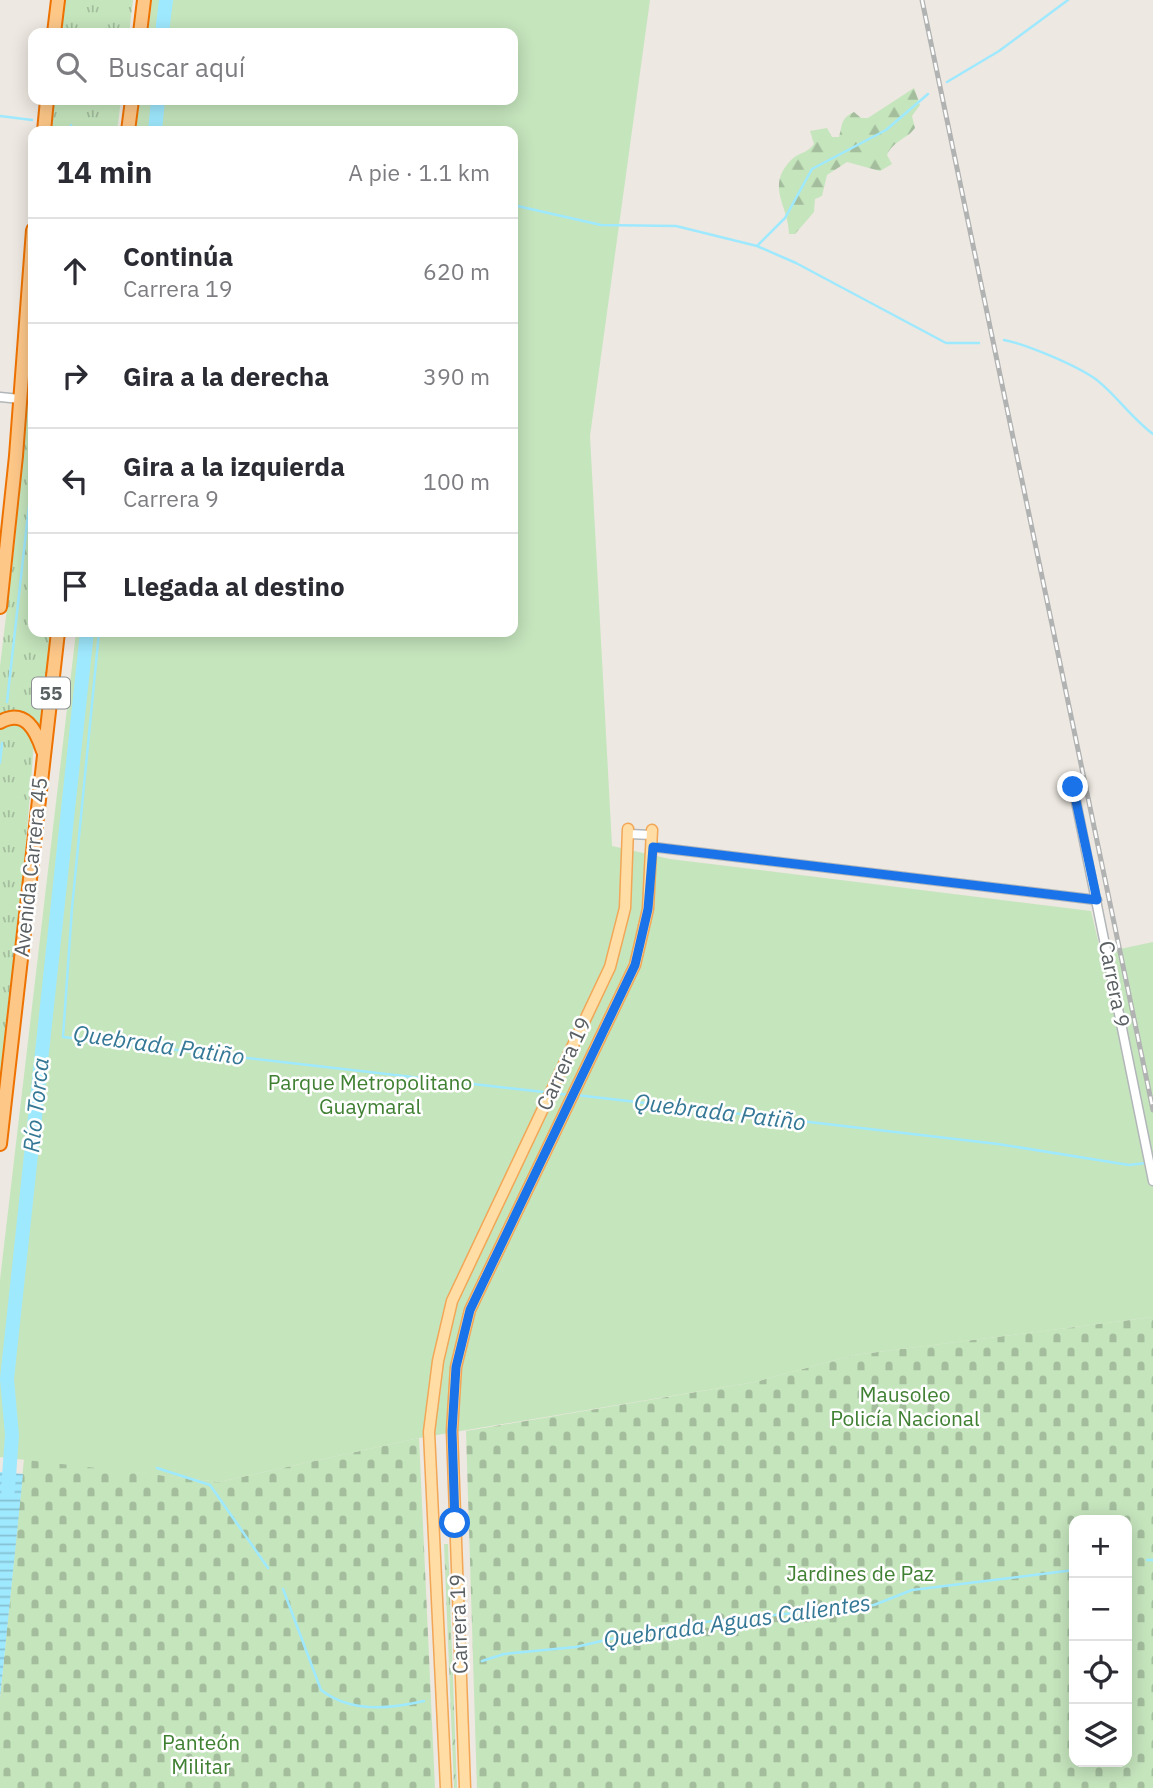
<!DOCTYPE html>
<html lang="es">
<head>
<meta charset="utf-8">
<style>
  body { margin:0; font-family:"IBM Plex Sans",sans-serif; background:#f7f7f7; color:#2b2b33 }
  .controls { position:absolute; right:21px; bottom:21px; display:grid; overflow:hidden; border-radius:14px; box-shadow:0 4px 18px #0003 }
  .controls button { width:63px; height:63px; display:grid; place-items:center; padding:0; border:0; border-bottom:2px solid #e1e1e2; background:#fff; color:#2b2b33; font:35px sans-serif }
  .stop { position:absolute; width:21px; height:21px; margin:-16px; border:5px solid #1a73e8; border-radius:50%; background:#fff }
  .stop.end { background:#1a73e8; border-color:#fff; box-shadow:0 2px 7px #0008 }
  .list { margin:0; padding:0; list-style:none }
  h2 { display:flex; justify-content:space-between; align-items:center; height:91px; margin:0; padding:0 28px; font-size:30px }
  h2 small { font-size:23px; font-weight:400; color:#7c7c81 }
  .list li { display:grid; grid-template-columns:46px 1fr auto; gap:21px; align-items:center; box-sizing:border-box; height:105px; padding:0 28px; border-top:2px solid #e1e1e2 }
  .list b { display:block; font-size:26px; white-space:nowrap }
  .list p { margin:0; font-size:23px; white-space:nowrap; color:#7c7c81 }
  .list em { font-size:23px; font-style:normal; color:#7c7c81 }
  .icon { flex:none; width:38px; height:38px; fill:none; stroke:currentColor; stroke-width:2; stroke-linecap:round; stroke-linejoin:round }
  .map { position:relative; flex:none; width:1153px; height:1788px; overflow:hidden }
  .search { position:absolute; background:#fff; box-shadow:0 4px 18px #0003; left:28px; top:28px; width:490px; height:77px; display:flex; align-items:center; gap:18px; box-sizing:border-box; padding:0 24px; border-radius:14px; color:#7c7c81; font-size:26px }
  .panel { position:absolute; background:#fff; box-shadow:0 4px 18px #0003; left:28px; top:126px; width:490px; height:511px; border-radius:14px }
  .map>svg:first-child { display:block }
  .grass { fill:url(#grass-tufts) }
  .forest { fill:url(#forest-firs) }
  .cemetery { fill:url(#cemetery-stones); fill-rule:evenodd }
  .green { fill:#c5e5bd }
  .water { fill:url(#water-rules) }
  .lines { fill:none; stroke-linecap:round; stroke-linejoin:round }
  .stream { stroke:#9fe9ff; stroke-width:2.5 }
  .river { stroke:#9fe9ff; stroke-width:14 }
  .minor-casing { stroke:#b2b6b9; stroke-width:11 }
  .major-casing { stroke:#f2a656; stroke-width:13 }
  .highway-casing { stroke:#ee7200; stroke-width:16 }
  .minor { stroke:#fff; stroke-width:8 }
  .major { stroke:#ffdda4; stroke-width:10 }
  .highway { stroke:#fdc788; stroke-width:12 }
  .rail-casing { stroke:#b1b2b2; stroke-width:5 }
  .rail { stroke:#fff; stroke-width:2.5; stroke-dasharray:8; stroke-linecap:butt }
  .route { stroke:#1a73e8; stroke-width:9 }
  .labels { text-anchor:middle; stroke-width:5; stroke-linejoin:round; paint-order:stroke }
  .shield { fill:#fff; stroke:#8c8f91; stroke-width:2 }
  .shield-label { font-size:19px; font-weight:bold; fill:#5a5f62 }
  .street-label { font-size:21px; fill:#5a5f62; stroke:#fff }
  .park-label { font-size:21px; fill:#408033; stroke:#fff }
  .water-label { font-size:23px; font-style:italic; fill:#357896; stroke:#fff }
</style>
</head>
<body>
<div class="map">
<svg width="1153" height="1788" viewBox="0 0 1153 1788">
  <defs>
    <pattern id="grass-tufts" width="24" height="20" patternUnits="userSpaceOnUse" patternTransform="scale(1.75)"><rect width="24" height="20" fill="#c5e5bd"/><path d="M3 7l-1-3M5 7V3M7 7l1-3M15 17l-1-3M17 17v-4M19 17l1-3" fill="none" stroke="#a3bd9d"/></pattern>
    <pattern id="forest-firs" width="22" height="20" patternUnits="userSpaceOnUse" patternTransform="scale(1.75)"><rect width="22" height="20" fill="#c5e5bd"/><path d="M5 1l3.5 6h-7zM16 11l3.5 6h-7z" fill="#a3bd9d"/></pattern>
    <pattern id="cemetery-stones" width="16" height="16" patternUnits="userSpaceOnUse" patternTransform="scale(1.75)"><rect width="16" height="16" fill="#c5e5bd"/><path d="M2 7V4a2 2 0 0 1 4 0v3zM10 15v-3a2 2 0 0 1 4 0v3z" fill="#a3bd9d"/></pattern>
    <pattern id="water-rules" width="6" height="5" patternUnits="userSpaceOnUse" patternTransform="scale(1.75)"><rect width="6" height="5" fill="#9fe9ff"/><path d="M0 2.5h6" fill="none" stroke="#85c0d2"/></pattern>
  </defs>
  <rect width="100%" height="100%" fill="#ede8e1"/>
  <g class="grass">
    <path d="M65,0h68l-4,33h-68z"/>
    <path d="M54,100h67l-4,31h-66z"/>
    <path d="M33,333v299h19l-9,98 -19,-15 -24,2v-51l15,-124z"/>
    <path d="M4,723h20l10,19 -13,165 -21,190v-370z"/>
    <path d="M444,1544h4l9,244h-3z"/>
  </g>
  <path class="forest" d="M914,88l6,17 -8,11 3,12c-9,12 -21,12 -28,27l5,9 -12,7 -33,-9 -20,13 -5,21 -7,3 -1,13 -19,22h-6c0,-28 -24,-47 2,-74 8,-8 16,-6 23,-16l-4,-13 17,-3 5,9h7c4,-13 1,-18 15,-25l7,6h7z"/>
  <g class="cemetery">
    <path d="M1153,1317v471h-676l-11,-357 289,-49 99,-27zM1074,1520h53v242h-53z"/>
    <path d="M419,1438l16,350h-435v-90l24,-239 195,23z"/>
  </g>
  <path class="green" d="M152,0h498l-60,436 22,410 58,13 421,52 10,42 52,-11v375l-299,38 -99,27 -336,56 -200,44 -219,-25v-177l76,-648h437v-501h-377l4,-31h373v-67h-365z"/>
  <path class="water" d="M0,1472l23,2 -23,224z"/>
  <g class="lines">
    <g class="stream">
      <path d="M947,82l52,-31 69,-51"/>
      <path d="M0,116l32,4"/>
      <path d="M70,131l1,-6"/>
      <path d="M513,205l88,20 75,1 81,20 39,17 150,80h33"/>
      <path d="M758,245l27,-27 27,-49 74,-39 42,-36"/>
      <path d="M1004,340c22,4 71,25 90,38 19,13 37,40 59,56"/>
      <path d="M99,632l-27,276 -9,129 507,58"/>
      <path d="M7,702l26,-232"/>
      <path d="M0,763l2,-20"/>
      <path d="M576,1095l422,49 131,21 17,-2"/>
      <path d="M157,1468l53,17 58,83"/>
      <path d="M1147,1560h6"/>
      <path d="M283,1589l38,101c30,23 68,19 103,11"/>
      <path d="M482,1661l22,-7 72,-7 89,-21 209,-21 38,-15 162,-20"/>
    </g>
    <g class="river">
      <path d="M162,33l4,-33"/>
      <path d="M155,131l3,-31"/>
      <path d="M8,1490l4,-55 -5,-56 80,-747"/>
    </g>
    <g class="minor-casing">
      <g id="minor">
        <path d="M0,397l20,2"/>
        <path d="M1073,787l80,394"/>
        <path d="M629,834l23,1"/>
        <path d="M653,847l444,53"/>
      </g>
    </g>
    <g class="major-casing">
      <g id="major">
        <path d="M446,1788l-17,-356 9,-71 14,-60 158,-334 15,-59 3,-79"/>
        <path d="M465,1788l-13,-357 4,-64 14,-57 165,-345 13,-56 4,-79"/>
      </g>
    </g>
    <g class="highway-casing">
      <g id="highway">
        <path d="M54,33l4,-33"/>
        <path d="M140,33l4,-33"/>
        <path d="M44,131l3,-31"/>
        <path d="M128,131l4,-31"/>
        <path d="M0,607l16,-151 17,-226"/>
        <path d="M0,722c25,-14 36,8 43,29"/>
        <path d="M0,1144l58,-512"/>
      </g>
    </g>
    <use href="#minor" class="minor"/>
    <use href="#major" class="major"/>
    <use href="#highway" class="highway"/>
    <g class="rail-casing">
      <path id="rail" d="M922,0l231,1110"/>
    </g>
    <use href="#rail" class="rail"/>
  </g>
  <g class="lines">
    <path class="route" d="M455,1523l-3,-92 4,-64 14,-57 165,-345 13,-56 5,-62 444,53 -24,-113"/>
  </g>
  <g class="labels">
    <rect class="shield" x="32" y="677.5" width="38" height="31" rx="5"/>
    <g class="shield-label">
      <text x="51" y="700">55</text>
    </g>
    <g class="street-label">
      <text transform="translate(31 867) rotate(-84)" y="7">Avenida Carrera 45</text>
      <text transform="translate(1114 984) rotate(79)" y="7">Carrera 9</text>
      <text transform="translate(564 1064) rotate(-65)" y="7">Carrera 19</text>
      <text transform="translate(459 1624) rotate(-92)" y="7">Carrera 19</text>
    </g>
    <g class="park-label">
      <text x="370" y="1090">Parque Metropolitano<tspan x="370" dy="24">Guaymaral</tspan></text>
      <text x="905" y="1402">Mausoleo<tspan x="905" dy="24">Policía Nacional</tspan></text>
      <text x="860" y="1581">Jardines de Paz</text>
      <text x="201" y="1750">Panteón<tspan x="201" dy="24">Militar</tspan></text>
    </g>
    <g class="water-label">
      <text transform="translate(159 1045) rotate(8)" y="8">Quebrada Patiño</text>
      <text transform="translate(36 1105) rotate(-84)" y="8">Río Torca</text>
      <text transform="translate(720 1112) rotate(7)" y="8">Quebrada Patiño</text>
      <text transform="translate(737 1621) rotate(-8)" y="8">Quebrada Aguas Calientes</text>
    </g>
  </g>
</svg>
<div class="controls">
<button>+</button>
<button>−</button>
<button><svg class="icon" aria-label="locate" viewBox="0 0 24 24"><circle cx="12" cy="12" r="6"/><path d="M12 2v4M12 18v4M2 12h4M18 12h4"/></svg></button>
<button><svg class="icon" aria-label="layers" viewBox="0 0 24 24"><path d="M12 4l9 5-9 5-9-5zM3 14l9 5 9-5"/></svg></button>
</div>
<div class="stop" style="left:455px;top:1523px"></div>
<div class="stop end" style="left:1073px;top:787px"></div>
<div class="search"><svg class="icon" aria-label="search" viewBox="0 0 24 24"><circle cx="10" cy="10" r="6"/><path d="M15 15l6 6"/></svg>Buscar aquí</div>
<section class="panel">
<h2>14 min<small>A pie · 1.1 km</small></h2>
<ul class="list">
<li><svg class="icon" aria-label="ahead" viewBox="0 0 24 24"><path d="M12 20V5M6 11l6-6 6 6"/></svg><div><b>Continúa</b><p>Carrera 19</p></div><em>620 m</em></li>
<li><svg class="icon" aria-label="right" viewBox="0 0 24 24"><path d="M7 20v-9h11M14 6l5 5-5 5"/></svg><div><b>Gira a la derecha</b></div><em>390 m</em></li>
<li><svg class="icon" aria-label="left" viewBox="0 0 24 24"><path d="M17 20v-9H6M10 6l-5 5 5 5"/></svg><div><b>Gira a la izquierda</b><p>Carrera 9</p></div><em>100 m</em></li>
<li><svg class="icon" aria-label="arrive" viewBox="0 0 24 24"><path d="M6 21V4h12l-3 4 3 4H6"/></svg><div><b>Llegada al destino</b></div></li>
</ul>
</section>
</div>
</body>
</html>
